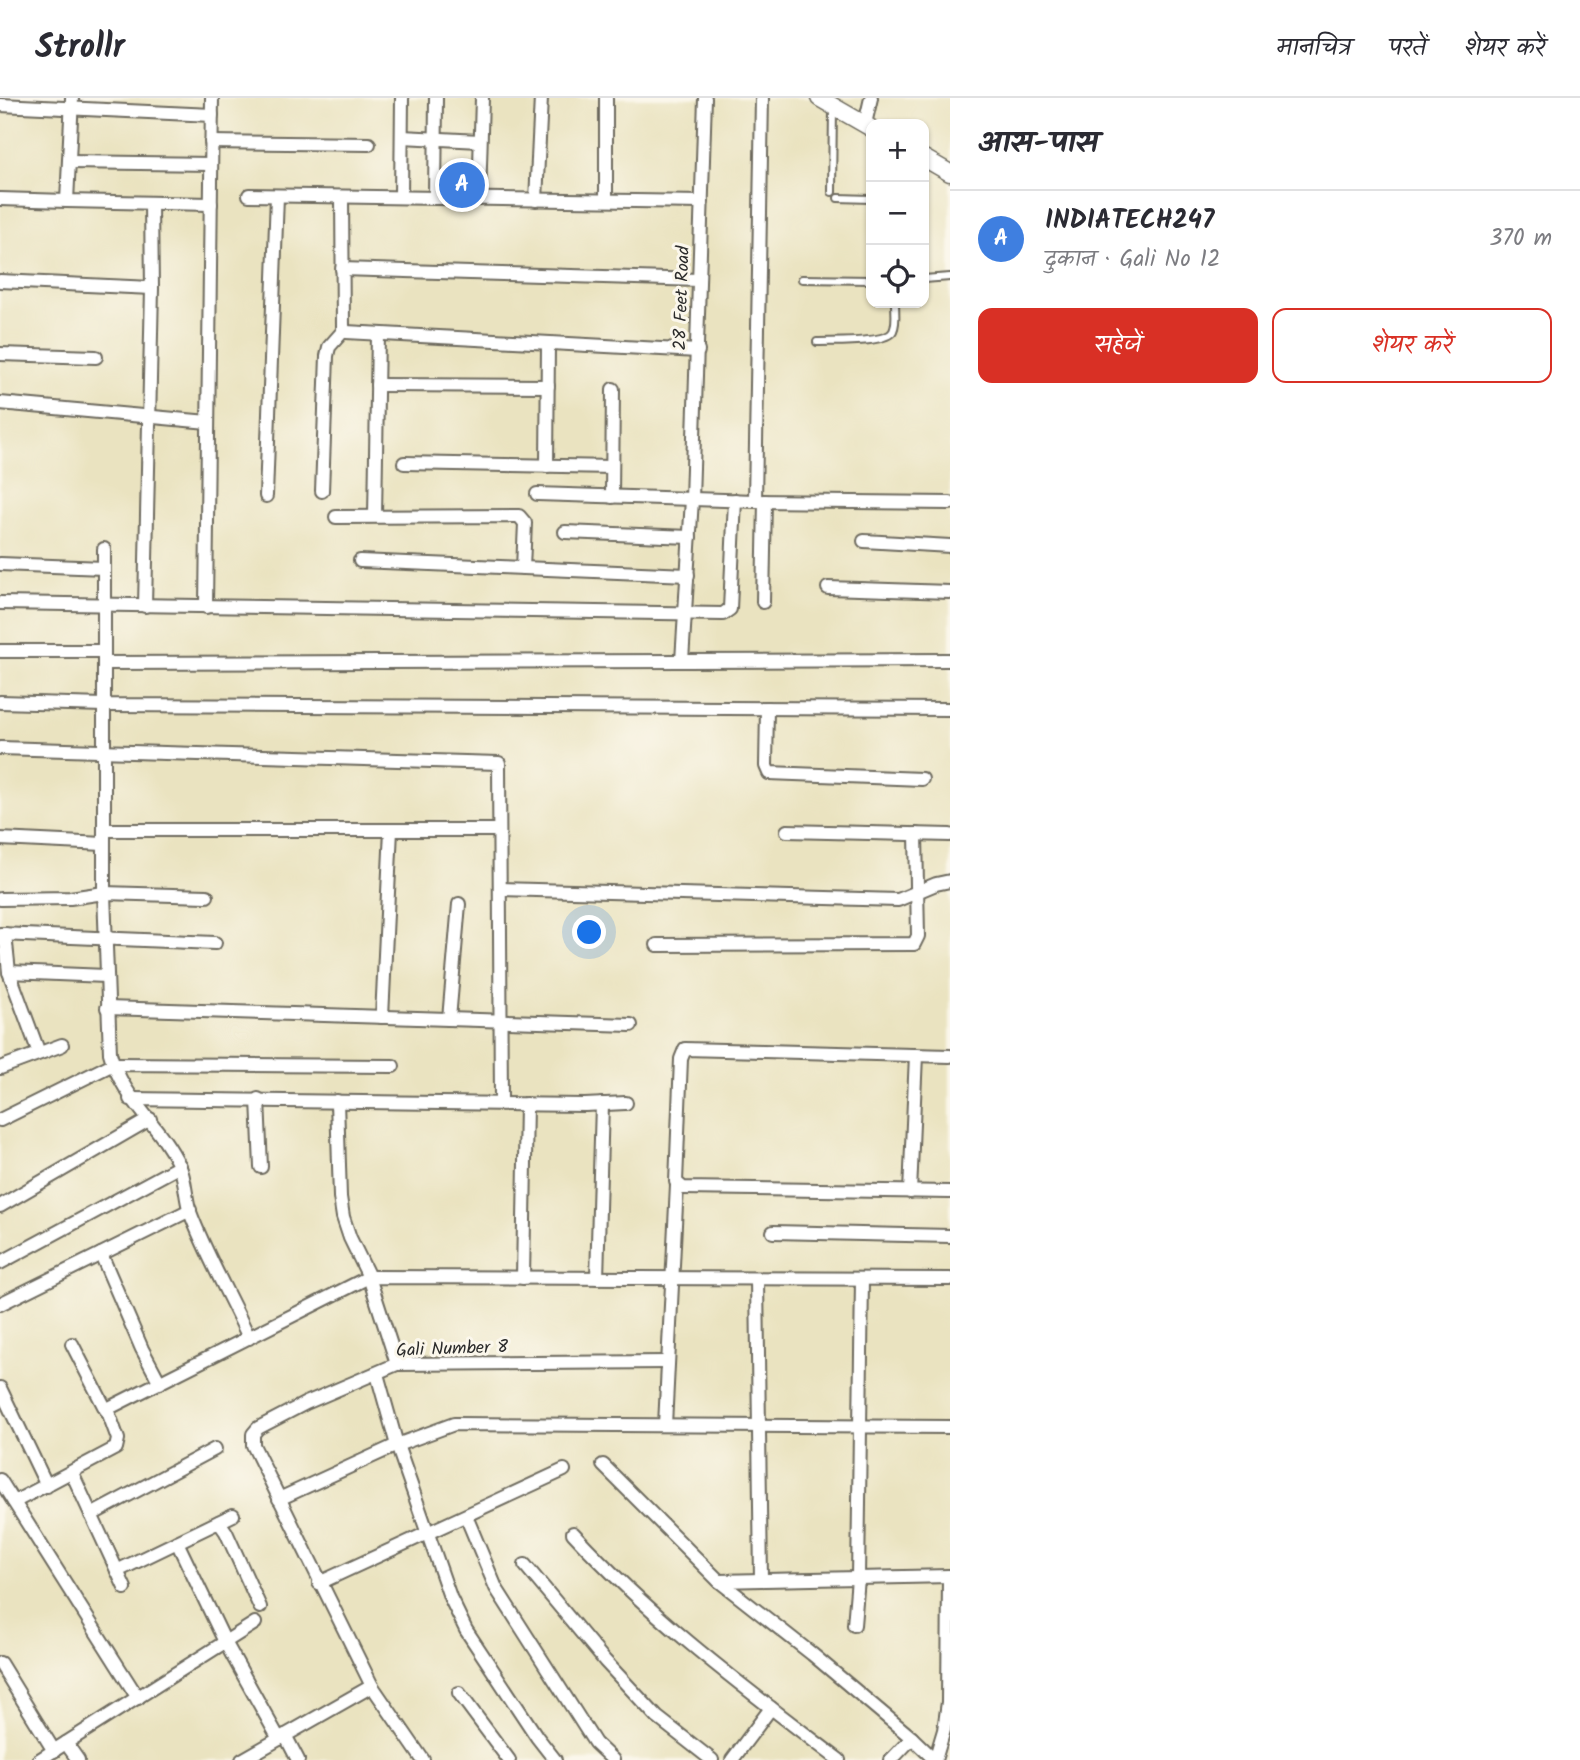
<!DOCTYPE html>
<html lang="hi">
<head>
<meta charset="utf-8">
<style>
  body { margin:0; font-family:Kalam,"Playpen Sans Deva",sans-serif; background:#f2f2f3; color:#2b2b33 }
  .controls { position:absolute; right:21px; top:21px; display:grid; overflow:hidden; border-radius:14px; box-shadow:0 2px 5px #0004 }
  .controls button { width:63px; height:63px; display:grid; place-items:center; padding:0; border:0; border-bottom:2px solid #e1e1e2; background:#fff; color:#2b2b33; font:35px sans-serif }
  .you { position:absolute; left:590px; top:835px; width:24px; height:24px; margin:-18px; border:5px solid #fff; border-radius:50%; background:#1a73e8; box-shadow:0 0 0 10px #1a73e833 }
  .badge { display:grid; place-items:center; width:46px; height:46px; border-radius:50%; background:#d93025; color:#fff; font-size:23px; font-weight:700 }
  .pin { position:absolute; translate:-50% -50%; border:4px solid #fff; box-shadow:0 2px 7px #0006 }
  .list { margin:0; padding:0; list-style:none }
  h2 { display:flex; justify-content:space-between; align-items:center; height:91px; margin:0; padding:0 28px; font-size:30px }
  h2 small { font-size:23px; font-weight:400; color:#7c7c81 }
  .list li { display:grid; grid-template-columns:46px 1fr auto; gap:21px; align-items:center; box-sizing:border-box; height:98px; padding:0 28px; border-top:2px solid #e1e1e2 }
  .list b { display:block; font-size:26px; white-space:nowrap }
  .list p { margin:0; font-size:23px; white-space:nowrap; color:#7c7c81 }
  .list em { font-size:23px; font-style:normal; color:#7c7c81 }
  .actions { display:flex; gap:14px; padding:21px 28px }
  .actions a { flex:1; padding:16px 0; border:2px solid #d93025; border-radius:14px; text-align:center; font-size:24px; color:#d93025 }
  .actions .main { background:#d93025; color:#fff }
  .icon { flex:none; width:38px; height:38px; fill:none; stroke:currentColor; stroke-width:2; stroke-linecap:round; stroke-linejoin:round }
  .map { position:relative; flex:none; width:950px; height:1662px; overflow:hidden }
  header { display:flex; align-items:center; gap:42px; box-sizing:border-box; height:98px; padding:0 35px; background:#fff; border-bottom:2px solid #e1e1e2 }
  header strong { font-size:33px }
  nav { display:flex; gap:38px; margin-inline-start:auto; font-size:24px }
  main { display:flex }
  aside { flex:1; background:#fff }
  .map>svg:first-child { display:block }
  .lines { fill:none; stroke-linecap:round; stroke-linejoin:round }
  .service-casing { stroke:#6e6b5f; stroke-width:10 }
  .minor-casing { stroke:#6e6b5f; stroke-width:16 }
  .tertiary-casing { stroke:#6e6b5f; stroke-width:19 }
  .service { stroke:#fff; stroke-width:6 }
  .minor { stroke:#fff; stroke-width:12 }
  .tertiary { stroke:#fff; stroke-width:16 }
  .labels { text-anchor:middle; stroke-width:6; stroke-linejoin:round; paint-order:stroke }
  .street-label { font-size:18px; fill:#2b2b2b; stroke:#fbf7ec }
</style>
</head>
<body>
<header>
<strong>Strollr</strong>
<nav><a>मानचित्र</a><a>परतें</a><a>शेयर करें</a></nav>
</header>
<main>
<div class="map">
<svg width="950" height="1662" viewBox="0 0 950 1662">
  <rect width="100%" height="100%" fill="#fbf7ec"/>
  <filter id="ink" filterUnits="userSpaceOnUse"><feTurbulence type="fractalNoise" baseFrequency=".0143" numOctaves="2"/><feDisplacementMap in="SourceGraphic" scale="14" xChannelSelector="R" yChannelSelector="G"/><feConvolveMatrix kernelMatrix="1 2 1 2 8 2 1 2 1" color-interpolation-filters="sRGB"/></filter>
  <filter id="wash" filterUnits="userSpaceOnUse"><feTurbulence type="fractalNoise" baseFrequency=".00686" numOctaves="4" result="noise"/><feDisplacementMap in="SourceGraphic" scale="28" xChannelSelector="R" yChannelSelector="G"/><feGaussianBlur stdDeviation="1.57" result="paint"/><feColorMatrix in="noise" values="0 0 0 0 0 0 0 0 0 0 0 0 0 0 0 0 0 1.4 0 .05"/><feComposite in="paint" operator="in"/></filter>
  <g filter="url(#wash)">
    <rect width="100%" height="100%" fill="#eae3c0"/>
  </g>
  <g filter="url(#ink)">
    <g class="lines">
      <g class="service-casing">
        <g id="service">
          <path d="M832,94l1,-84"/>
          <path d="M838,100l33,1"/>
          <path d="M802,181l69,1"/>
          <path d="M924,181l26,-2"/>
          <path d="M817,244c14,-1 70,2 76,-11 4,-8 2,-20 2,-28"/>
        </g>
      </g>
      <g class="minor-casing">
        <g id="minor">
          <path d="M72,0l-5,103 144,3"/>
          <path d="M0,7l212,10"/>
          <path d="M865,26l6,-26"/>
          <path d="M402,39l78,4"/>
          <path d="M211,44l158,2"/>
          <path d="M69,64l142,2"/>
          <path d="M249,97l453,7"/>
          <path d="M342,99l1,130 3,5 352,19"/>
          <path d="M401,99l1,-99"/>
          <path d="M435,100l1,-100"/>
          <path d="M0,101l67,2"/>
          <path d="M479,101l3,-101"/>
          <path d="M536,102l5,-102"/>
          <path d="M606,102v-102"/>
          <path d="M342,171l357,11"/>
          <path d="M0,183l152,7"/>
          <path d="M0,256l96,3"/>
          <path d="M377,287l171,1"/>
          <path d="M0,305l208,19"/>
          <path d="M404,365l208,4"/>
          <path d="M547,368l1,-122"/>
          <path d="M322,393l5,-135 2,-9 15,-17"/>
          <path d="M537,396l218,7 195,2"/>
          <path d="M266,398l11,-300"/>
          <path d="M612,399l1,-108"/>
          <path d="M755,403l7,-403"/>
          <path d="M375,418l3,-182"/>
          <path d="M336,419l183,-1 6,7 -2,45"/>
          <path d="M565,434l125,5"/>
          <path d="M864,443l86,5"/>
          <path d="M104,451v344l6,160c12,46 49,70 69,112 7,14 6,32 11,47 16,43 40,84 59,126"/>
          <path d="M360,463l328,14"/>
          <path d="M0,466l104,4"/>
          <path d="M828,490l122,4"/>
          <path d="M763,504l2,-101"/>
          <path d="M0,505l723,11 7,-5 5,-109"/>
          <path d="M145,508l7,-318 -1,-85"/>
          <path d="M206,509l6,-509"/>
          <path d="M0,553h103"/>
          <path d="M682,563l10,-162 13,-401"/>
          <path d="M104,565l846,-3"/>
          <path d="M0,604l104,3 846,4"/>
          <path d="M767,610l-1,58 3,7 153,6"/>
          <path d="M0,650l499,15 2,340"/>
          <path d="M104,732h395"/>
          <path d="M787,733l163,4"/>
          <path d="M0,741l104,5"/>
          <path d="M500,791l398,11 38,-16 14,-3"/>
          <path d="M0,801l70,-1 34,-5 103,3"/>
          <path d="M0,836l215,9"/>
          <path d="M5,836l4,38 30,81"/>
          <path d="M657,847l257,-1 4,-8 -2,-102"/>
          <path d="M9,874l97,4"/>
          <path d="M107,910l524,17"/>
          <path d="M382,919l9,-187"/>
          <path d="M449,921l10,-115"/>
          <path d="M950,958l-265,-7 -4,10 -5,123 7,6 267,4"/>
          <path d="M0,970l62,-23"/>
          <path d="M130,1001l455,6 41,-2"/>
          <path d="M258,1001l3,68"/>
          <path d="M337,1003l3,96 3,20 7,21 19,39 28,87"/>
          <path d="M0,1022l113,-56 280,2"/>
          <path d="M910,1094l6,-137"/>
          <path d="M0,1108l150,-87"/>
          <path d="M773,1134l177,4"/>
          <path d="M101,1156l41,95 18,34"/>
          <path d="M0,1165l180,-97"/>
          <path d="M523,1180l3,-174"/>
          <path d="M597,1180l5,-174"/>
          <path d="M757,1181l4,301"/>
          <path d="M0,1206l190,-94"/>
          <path d="M72,1246l34,66"/>
          <path d="M377,1276l20,71 53,152 16,33 71,107 18,23"/>
          <path d="M0,1290l47,98"/>
          <path d="M665,1327l12,-240"/>
          <path d="M603,1367l116,116 93,73 100,84 -21,22"/>
          <path d="M72,1375l53,115"/>
          <path d="M0,1382l138,218"/>
          <path d="M279,1401l118,-54 57,-21 496,3"/>
          <path d="M14,1404l102,-54 2,-9 -11,-30 262,-132 581,2"/>
          <path d="M91,1417l124,-66"/>
          <path d="M466,1418l30,72 99,155 18,17"/>
          <path d="M219,1424l7,10 34,75"/>
          <path d="M573,1435c81,88 172,155 266,227"/>
          <path d="M177,1444l48,100 54,97"/>
          <path d="M525,1467l80,96 52,56 55,43"/>
          <path d="M117,1473l116,-56"/>
          <path d="M719,1483l231,-5"/>
          <path d="M319,1485l245,-113"/>
          <path d="M854,1527l4,-47 4,-299"/>
          <path d="M0,1565l54,88"/>
          <path d="M459,1595l50,67"/>
          <path d="M285,1637l13,25"/>
          <path d="M912,1640l23,22"/>
          <path d="M66,1645l12,17"/>
          <path d="M39,1662l216,-137"/>
          <path d="M242,1662l130,-74"/>
          <path d="M423,1662l-51,-74 -119,-241v-11l5,-6 48,-25 91,-39 271,-2"/>
          <path d="M732,1662l39,-52"/>
          <path d="M935,1662l9,-30 4,-28 1,-126"/>
        </g>
      </g>
      <g class="tertiary-casing">
        <g id="tertiary">
          <path d="M819,0l52,30"/>
          <path d="M924,60l26,15"/>
        </g>
      </g>
      <use href="#service" class="service"/>
      <use href="#minor" class="minor"/>
      <use href="#tertiary" class="tertiary"/>
    </g>
  </g>
  <g class="labels">
    <g class="street-label">
      <text transform="translate(681 200) rotate(-88)" y="6">28 Feet Road</text>
      <text transform="translate(452 1250) rotate(-2)" y="6">Gali Number 8</text>
    </g>
  </g>
</svg>
<div class="controls">
<button>+</button>
<button>−</button>
<button><svg class="icon" aria-label="locate" viewBox="0 0 24 24"><circle cx="12" cy="12" r="6"/><path d="M12 2v4M12 18v4M2 12h4M18 12h4"/></svg></button>
</div>
<div class="you"></div>
<div class="pin badge" style="left:462px;top:87px;background:#3f7fe0">A</div>
</div>
<aside>
<h2>आस-पास<small></small></h2>
<ul class="list">
<li><span class="badge" style="background:#3f7fe0">A</span><div><b>INDIATECH247</b><p>दुकान · Gali No 12</p></div><em>370 m</em></li>
</ul>
<div class="actions"><a class="main">सहेजें</a><a>शेयर करें</a></div>
</aside>
</main>
</body>
</html>
